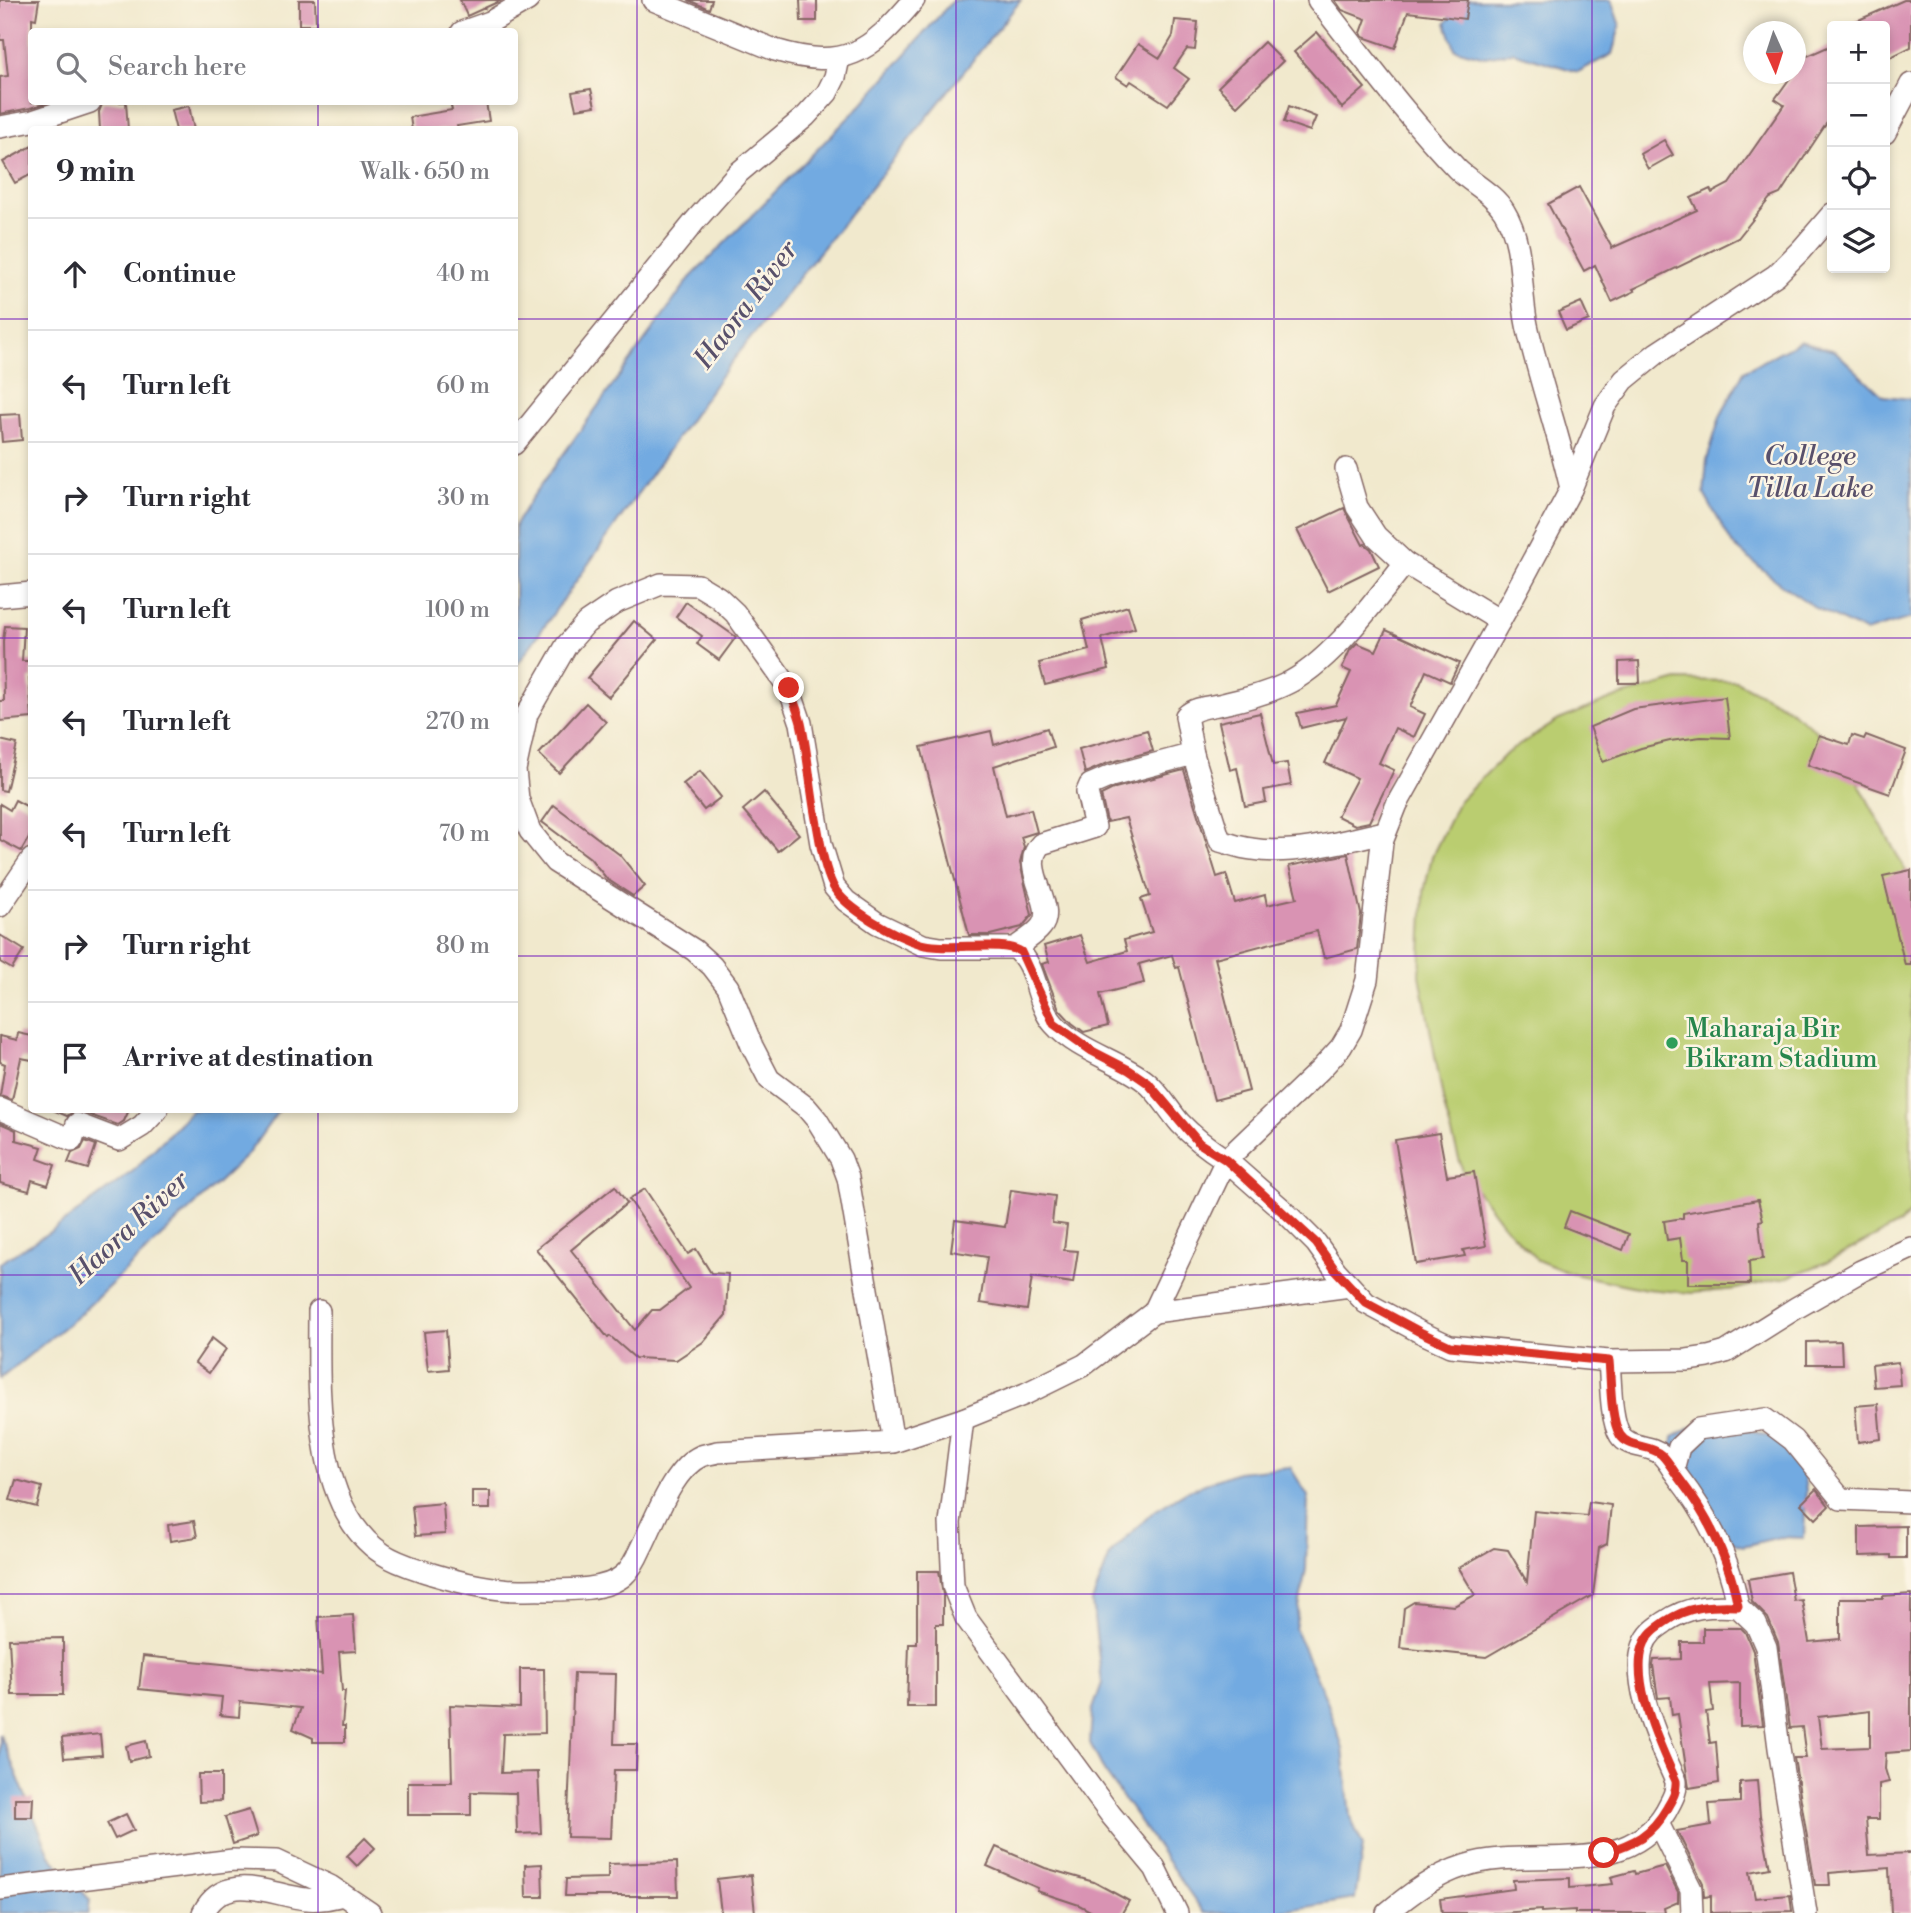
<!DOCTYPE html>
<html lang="en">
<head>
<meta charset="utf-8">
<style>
  body { margin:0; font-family:"Libre Bodoni",serif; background:#f7f7f7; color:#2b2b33 }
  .controls { position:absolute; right:21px; top:21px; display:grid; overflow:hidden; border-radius:7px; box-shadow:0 4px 10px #0003 }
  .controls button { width:63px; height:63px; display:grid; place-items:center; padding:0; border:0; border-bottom:2px solid #e1e1e2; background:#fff; color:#2b2b33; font:35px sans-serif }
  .compass { position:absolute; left:1743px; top:21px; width:63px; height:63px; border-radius:50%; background:#fff; box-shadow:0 4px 10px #0003; rotate:177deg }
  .stop { position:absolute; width:21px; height:21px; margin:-16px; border:5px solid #d93025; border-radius:50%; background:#fff }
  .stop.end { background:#d93025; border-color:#fff; box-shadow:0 2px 7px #0008 }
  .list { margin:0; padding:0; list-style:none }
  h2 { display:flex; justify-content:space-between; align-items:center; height:91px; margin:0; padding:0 28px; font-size:30px }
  h2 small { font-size:23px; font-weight:400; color:#7c7c81 }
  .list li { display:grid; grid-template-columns:46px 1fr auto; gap:21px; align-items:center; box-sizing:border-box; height:112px; padding:0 28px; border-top:2px solid #e1e1e2 }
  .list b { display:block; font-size:26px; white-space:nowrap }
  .list em { font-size:23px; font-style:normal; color:#7c7c81 }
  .icon { flex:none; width:38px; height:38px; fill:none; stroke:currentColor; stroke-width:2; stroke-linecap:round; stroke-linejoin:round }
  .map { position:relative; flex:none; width:1911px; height:1913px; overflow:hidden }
  .search { position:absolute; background:#fff; box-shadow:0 4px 10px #0003; left:28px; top:28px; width:490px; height:77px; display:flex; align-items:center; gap:18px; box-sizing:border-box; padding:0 24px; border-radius:7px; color:#7c7c81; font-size:26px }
  .panel { position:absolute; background:#fff; box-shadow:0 4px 10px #0003; left:28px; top:126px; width:490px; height:987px; border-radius:7px }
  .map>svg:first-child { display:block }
  .green { fill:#bacd70; stroke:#82764e; stroke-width:2 }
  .water { fill:#72aae1; stroke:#5e6486; stroke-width:2 }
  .building { fill:#d993b3; fill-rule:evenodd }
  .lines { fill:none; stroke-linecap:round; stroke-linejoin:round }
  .minor-casing { stroke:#846664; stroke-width:24 }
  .minor { stroke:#fff; stroke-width:21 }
  .route { stroke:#d93025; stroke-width:9 }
  .grid { fill:none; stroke:#7b2cbf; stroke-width:2; stroke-opacity:0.55 }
  .leisure-dot { fill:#2e9e5b; stroke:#fcf5e5; stroke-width:2.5 }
  .labels { text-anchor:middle; stroke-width:5; stroke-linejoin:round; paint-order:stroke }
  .leisure-label { font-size:26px; fill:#27864d; stroke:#fcf5e5; text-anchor:start }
  .water-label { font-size:28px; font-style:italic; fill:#58506b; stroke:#fcf5e5 }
</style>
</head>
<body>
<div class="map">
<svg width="1911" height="1913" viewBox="0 0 1911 1913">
  <rect width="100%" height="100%" fill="#fcf5e5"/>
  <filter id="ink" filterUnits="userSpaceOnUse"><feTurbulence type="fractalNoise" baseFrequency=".0143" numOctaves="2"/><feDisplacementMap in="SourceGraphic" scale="14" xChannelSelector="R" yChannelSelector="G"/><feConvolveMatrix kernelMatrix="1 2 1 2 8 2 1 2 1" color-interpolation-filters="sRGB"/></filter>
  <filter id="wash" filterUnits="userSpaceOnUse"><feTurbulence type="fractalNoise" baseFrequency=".00686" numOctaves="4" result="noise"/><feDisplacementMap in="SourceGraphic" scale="28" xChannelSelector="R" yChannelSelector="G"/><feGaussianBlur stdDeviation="1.57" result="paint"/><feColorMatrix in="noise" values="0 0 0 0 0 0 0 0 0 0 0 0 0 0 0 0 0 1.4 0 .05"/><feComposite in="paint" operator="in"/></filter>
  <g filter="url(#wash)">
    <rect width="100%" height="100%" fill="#f1e9cd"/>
    <path class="green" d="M1678,680l58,1 50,26 25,19 41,45 59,110v332l-12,11 -72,38 -39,15 -52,12 -44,4 -46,-4 -77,-16 -32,-13 -34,-36 -40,-52 -18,-62 -25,-135 4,-83 8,-36 27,-55 48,-48 52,-33 55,-22z"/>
    <g class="water">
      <path d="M953,0h68l-299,374 -207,294v-143l16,-26 159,-221 173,-175z"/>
      <path d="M1462,0h149l9,26 -8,28 -34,18 -65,-20 -28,5 -30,-8 -9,-26z"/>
      <path d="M1800,341l35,10 48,45 28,3v219l-46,14 -49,-24 -37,-25 -46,-38 -29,-51 3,-34 13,-43 24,-46z"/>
      <path d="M192,1110h87l-32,45 -167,159 -80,65v-116l56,-35 77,-57z"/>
      <path d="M1731,1425l44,13 22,24 7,15 2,13 -2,48 -24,-1 -37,9 -19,-6 -52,-88 1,-15 19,-10z"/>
      <path d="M1290,1467l18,29 -2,73 -11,60 32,72 16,47 7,69 13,29 -8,53 -84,14h-67l-100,-142 -14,-28 2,-31 10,-29 -10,-81 19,-49 42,-41 36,-22 48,-18z"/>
      <path d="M0,1734l50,121 40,45 -2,13h-88z"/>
    </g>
    <g id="blocks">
      <g class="building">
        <path d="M0,0h39l-3,19 -4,-1v84h18l-20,6 -30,6v-37l8,-1 -4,-36h-4z"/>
        <path d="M299,0h16l1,25h-17z"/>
        <path d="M460,0h42l-35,16z"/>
        <path d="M688,0h24l-3,9z"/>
        <path d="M800,0h17v21h-16z"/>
        <path d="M1335,0h133l-3,19 -57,-7 -13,36 -32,-11 -2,-4 5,-14 -24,-9z"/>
        <path d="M1904,0h7v47l-26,13v-34h-40z"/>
        <path d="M1175,20l23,2 -3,28 -8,-1 -13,19 15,11 -21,26 -37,-24 -3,4 -12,-8 22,-33 22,14 13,-22z"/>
        <path d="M1317,32l48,56 -23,20 -48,-56z"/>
        <path d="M1264,42l19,19 -46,45 -19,-19z"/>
        <path d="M1832,45v70l-52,79 -10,4 -32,40 -105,51 2,2 -23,11 -17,-37 -11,6 -36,-67 31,-17 33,61 85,-38 -6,-12 19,-9 2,4 17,-9 55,-79 -9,-6 30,-42z"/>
        <path d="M591,89l4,17 -19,3 -4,-17z"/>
        <path d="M103,102h23l2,28h-28l-1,-18z"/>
        <path d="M450,102h36l3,19 -32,5 1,4h-46l-2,-13 42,-7z"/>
        <path d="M189,106l5,24h-18l-5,-20z"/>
        <path d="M1289,106l27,11 -6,14 -26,-9z"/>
        <path d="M1664,140l9,15 -25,14 -8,-15z"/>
        <path d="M32,146v28l-17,9 -12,-21z"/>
        <path d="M1581,302l8,18 -23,10 -8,-18z"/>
        <path d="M20,414l2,26 -20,2 -2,-27z"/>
        <path d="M1344,508l19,37 2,-1 6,5 8,17 -51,25 -31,-61z"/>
        <path d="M686,602l50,35 -17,23 -22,-16 5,-8 -26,-19z"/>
        <path d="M1128,606l7,22 -33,10 7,31 -64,16 -6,-22 50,-13 -7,-30z"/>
        <path d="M634,621l23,19 -48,57 -22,-19z"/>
        <path d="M5,626l19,1 -2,34h10v17h-3l3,40 -32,3v-20h4l-1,-60z"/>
        <path d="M1386,630l73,33 -9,19 -24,-11 -16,36 15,7 -11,23 -19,-9 -16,35 15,7 -25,52 -14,3 -18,-9 20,-38 -32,-15 21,-46 -45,11 -4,-15 39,-8 15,-33 -9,-4 8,-18 7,-7 19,8z"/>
        <path d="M1639,661l1,22h-21v-21z"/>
        <path d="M1725,697l5,41 -29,-1 -31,4 -29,7 -38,14 -13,-35 43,-18z"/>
        <path d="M586,703l20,19 -47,51 -20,-19z"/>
        <path d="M1260,713l13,52 14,-2 4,22 -27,5 2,12 -21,4 -8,-38 -7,2 -11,-48z"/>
        <path d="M1047,728l6,19 -59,19 12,50 25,-7 6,23 -16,5 3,10 -4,16 12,52 -10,12 -32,8h-21l-48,-188 70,-16 3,14z"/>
        <path d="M1147,730l6,21 -45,12 -23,10 -6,-24z"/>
        <path d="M1819,735l30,10 3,-10 12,4 2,-4 40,15 -16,44 -82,-29z"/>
        <path d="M0,740l17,4 -11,47 -6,-1z"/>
        <path d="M1184,770l33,107 9,-3 9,29 30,-8 2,10 30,-7 -8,-32 59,-12 13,60 -4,35 -33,9 -7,-27 -102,27 34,133 -35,9 -35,-133 -3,1 -4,-13 -33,9 5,19 -44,11 8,32 -24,6 -12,-9 -13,-14 -17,-45 7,-2 -5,-16 36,-11 10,27 37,-11 -3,-11 28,-8 -11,-33 9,-3 -24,-78 -19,4 -6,-27 14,-7z"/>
        <path d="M700,771l21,26 -17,13 -21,-26z"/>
        <path d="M764,792l35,42 -21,17 -35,-41z"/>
        <path d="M15,800l17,9v23l-11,19 -21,-11v-36l10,6z"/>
        <path d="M554,805l66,50 25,31 -12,10 -26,-17 -17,-21 -48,-36z"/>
        <path d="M1911,870v95h-6l-22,-89z"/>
        <path d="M0,935l24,15 -12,19 -12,-7z"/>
        <path d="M18,1033l14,3v24l-11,-2 -9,42 -12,-4 5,-32 -5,-2v-26l17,4z"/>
        <path d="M53,1110h76l-5,11 -6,4 -36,-13 -8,-1 -7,5z"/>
        <path d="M0,1123l16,7v10l26,7 -4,12 17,6 -7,20 -16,-5 -3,11 -29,-8z"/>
        <path d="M1439,1133l8,43 27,-4 12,74 -23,4 2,6 -49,8 -21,-124z"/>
        <path d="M85,1141l11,4 -8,24 -20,-6 4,-10 9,-4z"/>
        <path d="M615,1186l12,17 -56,47 64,80 17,-20h8l29,-22 -60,-89 16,-10 43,65 8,-5 15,24 17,1 -2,41 -23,27 -27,18 -41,-2 -25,-22 -2,2 -72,-89z"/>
        <path d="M1011,1190l44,6 -3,27 15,2 -3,25 14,1 -5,32 -41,-6 -5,33 -47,-7 7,-46 -36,-6 4,-31 50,7z"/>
        <path d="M1758,1200l5,20 -4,1 4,38 -14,2 1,23h-62v-24h-5l-3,-22 -13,2 -3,-19 19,-3v-5z"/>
        <path d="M1570,1211l59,23 -6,16 -59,-23z"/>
        <path d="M446,1330l3,39 -21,2 -4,-39z"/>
        <path d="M212,1338l14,11 -17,24 -14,-10z"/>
        <path d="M1841,1341l1,23h-35v-22z"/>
        <path d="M1898,1362l2,23 -26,2 -2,-22z"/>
        <path d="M1878,1404l3,35 -23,3 -3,-36z"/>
        <path d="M16,1480l26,7 -5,20 -27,-7z"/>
        <path d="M1816,1489l13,17 -13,13 -15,-15z"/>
        <rect x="472" y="1491" width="18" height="18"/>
        <path d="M1589,1502l22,3 -4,39 -8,4 -6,47 -107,62 -86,-9 4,-40 10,-6 40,4 21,-11 -16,-27 35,-20 14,2 19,32 7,-71 53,5z"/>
        <path d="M443,1503l2,31 -30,2 -3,-30z"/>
        <path d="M194,1521l3,16 -27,4 -2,-16z"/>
        <path d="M1906,1526v32h-15v-3l-32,1v-29z"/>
        <path d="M917,1571h22l4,24v29h-7v83h-29l2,-63h8z"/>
        <path d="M1789,1572l5,29 8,-1 7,42 31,-3v-41h43v-2l28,-2v157l-25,2 -1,16 4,13 -10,2v35h-13l3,36 42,-2v60h-20l-2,-45 -60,5 1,12h-15l-21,-127h12l-4,-31 -12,1 -12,-86 -10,-24 -16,-16 -4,-23zM1870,1711v36l-48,2 -4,-32z"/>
        <path d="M353,1615l3,36 -17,1 3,39h3l-3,35h3v16h-32v-4l-20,-9 8,-21 -61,-6 -1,15 -19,-2 2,-18 -83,-8 4,-33 179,18 -4,-57z"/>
        <path d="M1703,1628h38l4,4 8,19 10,74 -23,1v-43l-30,1 3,27 -7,1 4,31 6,-1 3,41 -30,5 -11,-74 -6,1 -2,-18 -12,1 -5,-33 1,-5 27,-1v-17h22z"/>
        <path d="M63,1638v57h-51l-3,-56z"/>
        <path d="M520,1669h24l1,64 -42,1 -2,39 37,-1 3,61 -24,1 -1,-41 -45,-1v23h-63v-33h44l-2,-77 70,3z"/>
        <path d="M574,1673l42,1 -2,70h23l-1,26h-22l-3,68 -44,-1z"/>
        <path d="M100,1734l2,21 -38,3 -2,-20z"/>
        <path d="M146,1741l3,15 -20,5 -3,-15z"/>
        <path d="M198,1774h23v27l-22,1z"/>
        <path d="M1757,1781l3,35 10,52 -20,4 5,26 35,-3 2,16 -81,2v-17l-7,1 -1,-14 -26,-52 34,-6 -2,-21 31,-2v-20z"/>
        <path d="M15,1798h18l-1,19h-17z"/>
        <path d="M249,1810l8,26 -24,8 -8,-27z"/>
        <path d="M126,1814l8,16 -19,9 -8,-16z"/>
        <path d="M365,1838l10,10 -18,18 -10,-10z"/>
        <path d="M996,1847l49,21 49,14 35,19 -7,12h-28l-15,-8 -42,-14 1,-3 -51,-22z"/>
        <path d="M677,1862l1,34h-113l1,-17 42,-1v-14z"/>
        <path d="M542,1864l1,33h-17l-1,-32z"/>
        <path d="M1665,1866l13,26v10l-14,6 1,5h-90v-3l-34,2v-2l-40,3h-59l-2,-14 74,-10 -1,-9 57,-2v10l43,-4 -2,-7 23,-6 1,3z"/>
        <path d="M751,1875l4,38h-34l-4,-34z"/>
      </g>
    </g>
  </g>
  <g filter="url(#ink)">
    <use href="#blocks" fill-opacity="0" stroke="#846664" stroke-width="2"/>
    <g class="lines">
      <g class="minor-casing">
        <g id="minor">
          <path d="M653,0l122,50c70,21 94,3 139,-50"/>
          <path d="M1318,0c45,57 88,116 139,169 14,14 36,24 47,42 21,34 15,76 23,114 12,55 32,109 44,164"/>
          <path d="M462,32l28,-10 38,-22"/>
          <path d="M0,127l33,-6 57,-19"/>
          <path d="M1885,133l26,-49"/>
          <path d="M1832,214l-31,36 -25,25 -119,78 -33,27 -19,26 -34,83 -60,112 -114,203 -15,38 -15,138 -16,50 -10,17 -21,23 -94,90 57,50 33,33 20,28 30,32 54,29 30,14 159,15 78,-1 21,-3 18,-5 70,-44 65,-37 50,-23"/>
          <path d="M514,444l181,-223 42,-47 69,-58 21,-23 8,-16 4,-19"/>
          <path d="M1346,469l11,38 19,29 29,27"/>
          <path d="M0,596l32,-3"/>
          <path d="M1384,832c-39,9 -92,24 -132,17 -11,-1 -21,-5 -32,-8l-27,-87 -7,-38c10,-10 27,-9 41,-13 18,-4 40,-10 57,-18 45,-20 90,-83 121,-122l95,58"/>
          <path d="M0,906l32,-47"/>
          <path d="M1015,948c8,-6 20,-13 26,-21 18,-21 -24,-59 0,-83l54,-17 -8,-35 3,-7 21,-9 82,-22"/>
          <path d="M0,1109l72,31 5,-16 42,16 23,-14 15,-16"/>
          <path d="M319,1311c0,74 -7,197 64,243 15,10 32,14 49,20 30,9 62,17 94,16 27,-1 77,4 98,-15 8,-7 13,-18 17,-27 14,-27 31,-79 60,-92 5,-2 11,-2 16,-4l176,-10 70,-23 62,-25 59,-29 70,-53 72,-152c-17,-11 -32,-22 -46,-37 -12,-14 -21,-31 -35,-42 -27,-21 -67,-30 -91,-57 -19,-21 -16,-59 -39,-76h-74l-18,-3 -46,-22 -31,-22 -12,-14 -13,-43 -20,-121 -12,-35 -54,-75 -17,-16 -20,-12 -37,-1 -44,18 -31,21 -20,23 -39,68 -12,56 3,29 12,32 25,31 139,88 18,16 16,21 24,59 17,33 37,28 11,13 24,39 7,19 45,264"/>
          <path d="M1154,1312l196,-26"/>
          <path d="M1609,1361c2,20 1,57 11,74 9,14 30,9 42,20 6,6 11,15 16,22 30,39 52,81 60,130"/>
          <path d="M963,1419l-13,104 3,63 13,32 145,197 44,53 22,45"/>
          <path d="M1673,1470l6,-23 19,-18 67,-10 28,21 48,59 70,3"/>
          <path d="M1658,1823l33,66 1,24"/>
          <path d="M0,1889l233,-29 44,1 53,25 40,27"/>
          <path d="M203,1913c23,-44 67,-18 103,-14 12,2 25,-1 37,-4"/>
          <path d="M1387,1913c23,-19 48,-38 77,-47 64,-22 161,16 202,-55 5,-10 11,-18 10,-30 -15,-33 -56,-117 -24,-149 4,-4 9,-7 13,-10 23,-16 46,-17 73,-15l18,17 10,23 13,101 27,165"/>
        </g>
      </g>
      <use href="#minor" class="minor"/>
    </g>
  </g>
  <g class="lines" filter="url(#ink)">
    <path class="route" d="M789,688c4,12 9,23 12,35 7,31 9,64 15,96 4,21 7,47 17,67 12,23 64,51 88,58 26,8 82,-5 100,8l33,72 38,27 37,19 19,13 51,60 27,17 90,83 20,28 30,32 54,29 30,14 159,15c2,19 1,57 11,74 9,14 30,9 42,20 6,6 11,15 16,22 30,39 51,81 60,129 -27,-1 -50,0 -73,16 -4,3 -9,6 -13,10 -32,32 9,116 24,149 1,11 -4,18 -9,27 -16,28 -33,35 -63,45"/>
  </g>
  <path class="grid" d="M318,0v32M637,0v1913M956,0v1913M1274,0v1913M1592,0v1913M318,102v28M0,319h32M514,319h1397M0,638h32M514,638h1397M0,956h32M514,956h1397M318,1110v803M0,1275h1911M0,1594h1911"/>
  <circle class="leisure-dot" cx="1672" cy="1043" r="7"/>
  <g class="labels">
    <g class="leisure-label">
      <text x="1686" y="1037">Maharaja Bir<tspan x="1686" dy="30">Bikram Stadium</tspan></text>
    </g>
    <g class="water-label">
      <text transform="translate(745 304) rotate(-53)" y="10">Haora River</text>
      <text x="1810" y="465">College<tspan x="1810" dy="32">Tilla Lake</tspan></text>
      <text transform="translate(128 1227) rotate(-43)" y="10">Haora River</text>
    </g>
  </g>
</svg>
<div class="controls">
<button>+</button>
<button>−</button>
<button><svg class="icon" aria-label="locate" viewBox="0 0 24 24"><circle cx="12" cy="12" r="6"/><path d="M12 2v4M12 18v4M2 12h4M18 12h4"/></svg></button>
<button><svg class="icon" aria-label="layers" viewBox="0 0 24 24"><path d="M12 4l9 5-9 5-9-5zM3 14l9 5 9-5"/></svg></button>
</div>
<svg class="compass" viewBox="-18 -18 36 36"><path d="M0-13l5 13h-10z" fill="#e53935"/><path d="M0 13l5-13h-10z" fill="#7c7c81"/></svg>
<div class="stop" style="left:1604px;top:1853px"></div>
<div class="stop end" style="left:789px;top:688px"></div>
<div class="search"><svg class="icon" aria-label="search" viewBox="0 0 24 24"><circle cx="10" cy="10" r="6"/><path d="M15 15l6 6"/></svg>Search here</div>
<section class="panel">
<h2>9 min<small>Walk · 650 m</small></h2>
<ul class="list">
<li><svg class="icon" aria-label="ahead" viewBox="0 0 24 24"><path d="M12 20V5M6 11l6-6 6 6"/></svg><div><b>Continue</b></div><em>40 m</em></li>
<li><svg class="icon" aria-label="left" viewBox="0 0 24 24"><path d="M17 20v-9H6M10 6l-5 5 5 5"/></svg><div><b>Turn left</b></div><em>60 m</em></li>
<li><svg class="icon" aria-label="right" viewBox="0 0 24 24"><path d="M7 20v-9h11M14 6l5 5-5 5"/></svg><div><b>Turn right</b></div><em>30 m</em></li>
<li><svg class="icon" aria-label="left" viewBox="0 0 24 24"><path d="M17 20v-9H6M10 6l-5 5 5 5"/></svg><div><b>Turn left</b></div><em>100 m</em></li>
<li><svg class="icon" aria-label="left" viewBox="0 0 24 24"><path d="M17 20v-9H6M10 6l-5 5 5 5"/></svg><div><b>Turn left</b></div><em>270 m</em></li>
<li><svg class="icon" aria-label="left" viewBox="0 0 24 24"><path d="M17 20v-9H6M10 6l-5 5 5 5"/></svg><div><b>Turn left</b></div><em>70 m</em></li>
<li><svg class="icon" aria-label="right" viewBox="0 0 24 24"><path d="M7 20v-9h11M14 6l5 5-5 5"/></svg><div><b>Turn right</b></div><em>80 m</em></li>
<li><svg class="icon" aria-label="arrive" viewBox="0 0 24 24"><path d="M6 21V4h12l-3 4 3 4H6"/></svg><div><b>Arrive at destination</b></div></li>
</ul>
</section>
</div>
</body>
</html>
